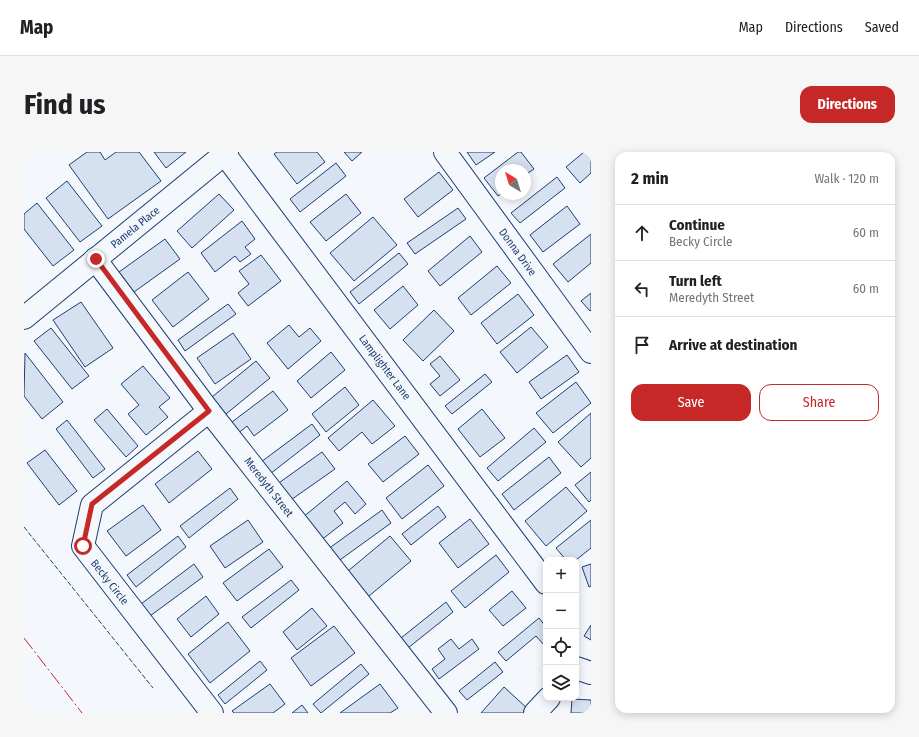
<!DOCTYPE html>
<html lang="en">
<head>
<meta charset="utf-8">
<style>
  body { margin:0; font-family:"Fira Sans Condensed",sans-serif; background:#f6f6f6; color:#202124 }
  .controls { position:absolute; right:12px; bottom:12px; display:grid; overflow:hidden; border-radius:8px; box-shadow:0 2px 10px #0003 }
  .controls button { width:36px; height:36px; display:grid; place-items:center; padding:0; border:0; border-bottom:1px solid #e0e0e0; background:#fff; color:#202124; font:20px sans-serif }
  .compass { position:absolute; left:471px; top:12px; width:36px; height:36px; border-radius:50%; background:#fff; box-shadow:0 2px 10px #0003; rotate:322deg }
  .stop { position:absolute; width:12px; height:12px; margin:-9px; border:3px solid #c62828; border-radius:50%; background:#fff }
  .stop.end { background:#c62828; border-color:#fff; box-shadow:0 1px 4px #0008 }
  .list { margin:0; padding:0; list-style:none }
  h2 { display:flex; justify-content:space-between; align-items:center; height:52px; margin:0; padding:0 16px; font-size:17px }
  h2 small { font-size:13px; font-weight:400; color:#757577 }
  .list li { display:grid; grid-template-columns:26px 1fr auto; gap:12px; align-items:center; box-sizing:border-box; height:56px; padding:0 16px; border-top:1px solid #e0e0e0 }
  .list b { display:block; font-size:15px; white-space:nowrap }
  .list p { margin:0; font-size:13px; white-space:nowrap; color:#757577 }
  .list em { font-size:13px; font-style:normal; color:#757577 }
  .actions { display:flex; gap:8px; padding:12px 16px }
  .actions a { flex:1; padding:9px 0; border:1px solid #c62828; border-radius:12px; text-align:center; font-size:14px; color:#c62828 }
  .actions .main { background:#c62828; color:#fff }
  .icon { flex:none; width:22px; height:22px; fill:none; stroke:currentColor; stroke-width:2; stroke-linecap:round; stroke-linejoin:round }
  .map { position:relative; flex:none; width:567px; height:561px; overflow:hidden; border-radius:12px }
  header { display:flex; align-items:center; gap:24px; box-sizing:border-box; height:56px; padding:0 20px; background:#fff; border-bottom:1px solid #e0e0e0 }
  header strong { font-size:19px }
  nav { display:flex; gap:22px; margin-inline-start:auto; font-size:14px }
  .intro { display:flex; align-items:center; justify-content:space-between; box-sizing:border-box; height:96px; padding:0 24px }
  h1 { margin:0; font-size:28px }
  .button { padding:10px 18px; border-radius:12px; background:#c62828; color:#fff; font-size:14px; font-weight:700 }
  main { display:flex; gap:24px; padding:0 24px }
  aside { flex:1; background:#fff; border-radius:12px; box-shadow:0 2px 10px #0003 }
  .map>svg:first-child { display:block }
  .building { fill:#d5e0f0; stroke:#1d3f73 }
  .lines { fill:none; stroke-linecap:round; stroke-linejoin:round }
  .minor-casing { stroke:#1d3f73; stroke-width:24 }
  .minor { stroke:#f4f7fb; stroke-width:22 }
  .fence { stroke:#1d3f73; stroke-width:1; stroke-dasharray:5 2; stroke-linecap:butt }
  .power { stroke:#c62828; stroke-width:1; stroke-dasharray:14 3 2 3; stroke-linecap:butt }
  .route { stroke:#c62828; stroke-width:5 }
  .labels { text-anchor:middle; stroke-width:3; stroke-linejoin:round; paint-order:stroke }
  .street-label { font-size:11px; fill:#1d3f73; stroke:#f4f7fb }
</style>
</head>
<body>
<header>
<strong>Map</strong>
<nav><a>Map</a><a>Directions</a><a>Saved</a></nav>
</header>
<div class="intro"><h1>Find us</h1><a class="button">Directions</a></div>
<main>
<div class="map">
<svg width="567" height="561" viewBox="0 0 567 561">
  <rect width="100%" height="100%" fill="#f4f7fb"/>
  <g class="building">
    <path d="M63,0h13l5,8 11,-8h23l22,29 -53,38 -39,-54z"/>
    <path d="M130,0h32l-20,16z"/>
    <path d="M253,0h40l8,10 -28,22 -23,-30z"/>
    <path d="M320,0h18l-10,9z"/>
    <path d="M443,0h28l-19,13z"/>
    <path d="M494,0h3l13,17 -9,6v-5h-24v24l-3,2 -14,-18z"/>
    <path d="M560,0h7v21l-11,10 -14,-16z"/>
    <path d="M312,11l10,13 -46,36 -10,-13z"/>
    <path d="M415,20l14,18 -35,27 -14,-18z"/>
    <path d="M533,25l8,11 -45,35 -9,-10z"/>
    <path d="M43,29l35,45 -22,16 -34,-44z"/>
    <path d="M195,42l15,16 -42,38 -15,-17z"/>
    <path d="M322,42l15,19 -35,28 -16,-19z"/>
    <path d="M13,51l37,47 -21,16 -29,-37v-15z"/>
    <path d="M543,54l13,18 -37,28 -13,-17z"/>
    <path d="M434,56l8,11 -51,35 -8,-11z"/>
    <path d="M349,65l24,28 -43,36 -24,-28z"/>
    <path d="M218,69l13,18 -10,8 6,7 -11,8 -5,-6 -20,16 -14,-19z"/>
    <path d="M567,82v29l-23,19 -15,-18z"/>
    <path d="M446,84l12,16 -42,34 -12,-15z"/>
    <path d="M141,87l15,20 -46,33 -15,-20z"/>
    <path d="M375,101l9,11 -49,40 -9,-12z"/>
    <path d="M237,103l20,26 -33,25 -10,-13 11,-9 -10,-13z"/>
    <path d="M473,114l14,17 -40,32 -13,-17z"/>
    <path d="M164,120l21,27 -36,28 -21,-27z"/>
    <path d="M379,134l15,19 -28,24 -16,-19z"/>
    <path d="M567,141v17l-1,1 -9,-10z"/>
    <path d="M494,142l16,21 -37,29 -16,-21z"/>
    <path d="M57,150l32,46 -28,19 -32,-47z"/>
    <path d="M204,152l8,10 -51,37 -7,-11z"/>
    <path d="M410,158l20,21 -31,30 -20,-21z"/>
    <path d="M265,173l10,12 11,-9 11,13 -33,28 -21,-26z"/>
    <path d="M507,175l17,20 -31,26 -17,-21z"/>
    <path d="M27,176l38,48 -17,13 -38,-48z"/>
    <path d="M209,181l18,26 -36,25 -18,-26z"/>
    <path d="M307,200l14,18 -34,28 -14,-17z"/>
    <path d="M1,201l38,49 -21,17 -18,-23z"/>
    <path d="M543,203l12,17 -38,27 -12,-17z"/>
    <path d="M416,204l20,24 -20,16 -10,-12 10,-8 -10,-12z"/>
    <path d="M232,209l14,17 -44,36 -14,-17z"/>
    <path d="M119,214l27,32 -11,9 9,10 -22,18 -18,-21 11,-9 -18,-21z"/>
    <path d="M461,222l7,8 -40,32 -7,-8z"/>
    <path d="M552,230l15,21 -38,30 -17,-20z"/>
    <path d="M321,235l14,18 -33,27 -14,-18z"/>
    <path d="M249,239l15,19 -34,26 -7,-10 -11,9 -8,-10z"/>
    <path d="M349,248l22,26 -23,18 -10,-12 -23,19 -11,-13z"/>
    <path d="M83,257l31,37 -12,11 -32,-37z"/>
    <path d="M458,257l23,29 -25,19 -22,-28z"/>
    <path d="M567,261v45l-10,9 -23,-25z"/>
    <path d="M43,268l38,49 -12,9 -37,-49z"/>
    <path d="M288,272l8,11 -50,39 -9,-12z"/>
    <path d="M510,276l12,14 -48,39 -11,-13z"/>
    <path d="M381,284l14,18 -36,28 -15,-18z"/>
    <path d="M21,298l32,41 -18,14 -32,-42z"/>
    <path d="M174,299l14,18 -43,34 -14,-19z"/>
    <path d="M298,300l13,17 -47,33 -12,-17z"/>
    <path d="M525,305l12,16 -47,37 -12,-16z"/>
    <path d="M404,313l16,21 -42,33 -16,-21z"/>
    <path d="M567,320v28l-2,2 -14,-17z"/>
    <path d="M323,329l19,23 -11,10 -10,-12 -11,9 9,12 -23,18 -18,-23z"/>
    <path d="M542,335l21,24 -41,35 -21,-25z"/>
    <path d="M206,336l8,11 -49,39 -9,-12z"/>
    <path d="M119,353l18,25 -35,26 -19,-25z"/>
    <path d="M414,354l8,11 -35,28 -9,-11z"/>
    <path d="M358,358l9,13 -58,42 -9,-13z"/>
    <path d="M446,367l19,25 -31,24 -19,-25z"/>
    <path d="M224,368l15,22 -38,26 -15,-22z"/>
    <path d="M567,368v28l-15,12h-10l-10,-12z"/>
    <path d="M154,384l8,11 -50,40 -9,-12z"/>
    <path d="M366,384l21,25 -48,40 -21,-25z"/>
    <path d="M245,397l14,18 -46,34 -14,-18z"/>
    <path d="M472,403l13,17 -44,36 -14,-17z"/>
    <path d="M170,412l9,13 -53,39 -9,-12z"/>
    <path d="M567,412v22l-2,1 -7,-20z"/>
    <path d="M267,428l8,10 -48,38 -9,-11z"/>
    <path d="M488,439l14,17 -23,18 -14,-16z"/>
    <path d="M182,444l13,18 -28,23 -14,-18z"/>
    <path d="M422,450l7,10 -50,40 -7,-10z"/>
    <path d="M288,456l15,18 -30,24 -14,-18z"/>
    <path d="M515,466l7,9v16l-2,2 -8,-9 -30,25 -8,-9z"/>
    <path d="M204,470l22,29 -40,32 -22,-29z"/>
    <path d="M567,473v15l-7,-4z"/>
    <path d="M310,474l21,27 -44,33 -20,-28z"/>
    <path d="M427,487l8,10 13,-10 7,10 -40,30 -7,-10 13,-10 -7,-10z"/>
    <path d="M236,509l7,9 -42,34 -7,-9z"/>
    <path d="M471,510l8,10 -36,28 -8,-9z"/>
    <path d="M337,512l8,10 -48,39 -8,-9z"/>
    <path d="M246,532l15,20 -12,9h-39l-2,-2z"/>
    <path d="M356,532l18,24 -8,5h-50z"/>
    <path d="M480,535l24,22 -4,4h-43z"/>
    <path d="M548,547l19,1v13h-20z"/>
    <path d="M278,553l6,8h-16z"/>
  </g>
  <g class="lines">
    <g class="minor-casing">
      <g id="minor">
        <path d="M199,0l323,431"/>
        <path d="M421,0l146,200"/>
        <path d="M71,107l114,152 237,302"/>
        <path d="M0,166l203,-166"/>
        <path d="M185,259l-117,94 -9,41 129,167"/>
        <path d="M552,516l15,5"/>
        <path d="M511,561l14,-15"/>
      </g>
    </g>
    <use href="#minor" class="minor"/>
    <g class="fence">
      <path d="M0,2l2,-2"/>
      <path d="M0,375l129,161"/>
    </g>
    <path class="power" d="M0,486l58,75"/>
  </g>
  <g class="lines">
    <path class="route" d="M59,394l9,-42 117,-93 -113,-152"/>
  </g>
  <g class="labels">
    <g class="street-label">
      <text transform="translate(111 75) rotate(-39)" y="4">Pamela Place</text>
      <text transform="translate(494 100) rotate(54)" y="4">Donna Drive</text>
      <text transform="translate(361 215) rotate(53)" y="4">Lamplighter Lane</text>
      <text transform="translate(245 335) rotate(52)" y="4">Meredyth Street</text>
      <text transform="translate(86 430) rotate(52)" y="4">Becky Circle</text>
    </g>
  </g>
</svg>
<div class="controls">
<button>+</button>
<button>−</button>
<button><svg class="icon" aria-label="locate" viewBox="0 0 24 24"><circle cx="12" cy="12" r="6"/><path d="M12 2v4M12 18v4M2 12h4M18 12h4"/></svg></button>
<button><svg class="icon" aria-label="layers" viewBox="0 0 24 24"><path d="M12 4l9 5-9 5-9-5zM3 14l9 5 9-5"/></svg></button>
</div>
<svg class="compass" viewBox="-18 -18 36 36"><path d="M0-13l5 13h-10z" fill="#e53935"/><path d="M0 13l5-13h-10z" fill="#757577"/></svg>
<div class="stop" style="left:59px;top:394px"></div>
<div class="stop end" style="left:72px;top:107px"></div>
</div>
<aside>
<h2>2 min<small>Walk · 120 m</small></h2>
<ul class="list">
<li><svg class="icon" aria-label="ahead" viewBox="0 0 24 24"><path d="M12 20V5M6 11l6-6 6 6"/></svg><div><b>Continue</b><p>Becky Circle</p></div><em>60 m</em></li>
<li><svg class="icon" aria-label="left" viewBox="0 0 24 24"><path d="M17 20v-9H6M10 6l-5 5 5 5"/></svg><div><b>Turn left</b><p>Meredyth Street</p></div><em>60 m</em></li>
<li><svg class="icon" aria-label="arrive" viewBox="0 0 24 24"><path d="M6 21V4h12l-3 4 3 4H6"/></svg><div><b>Arrive at destination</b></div></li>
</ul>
<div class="actions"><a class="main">Save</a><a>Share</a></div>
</aside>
</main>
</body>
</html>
